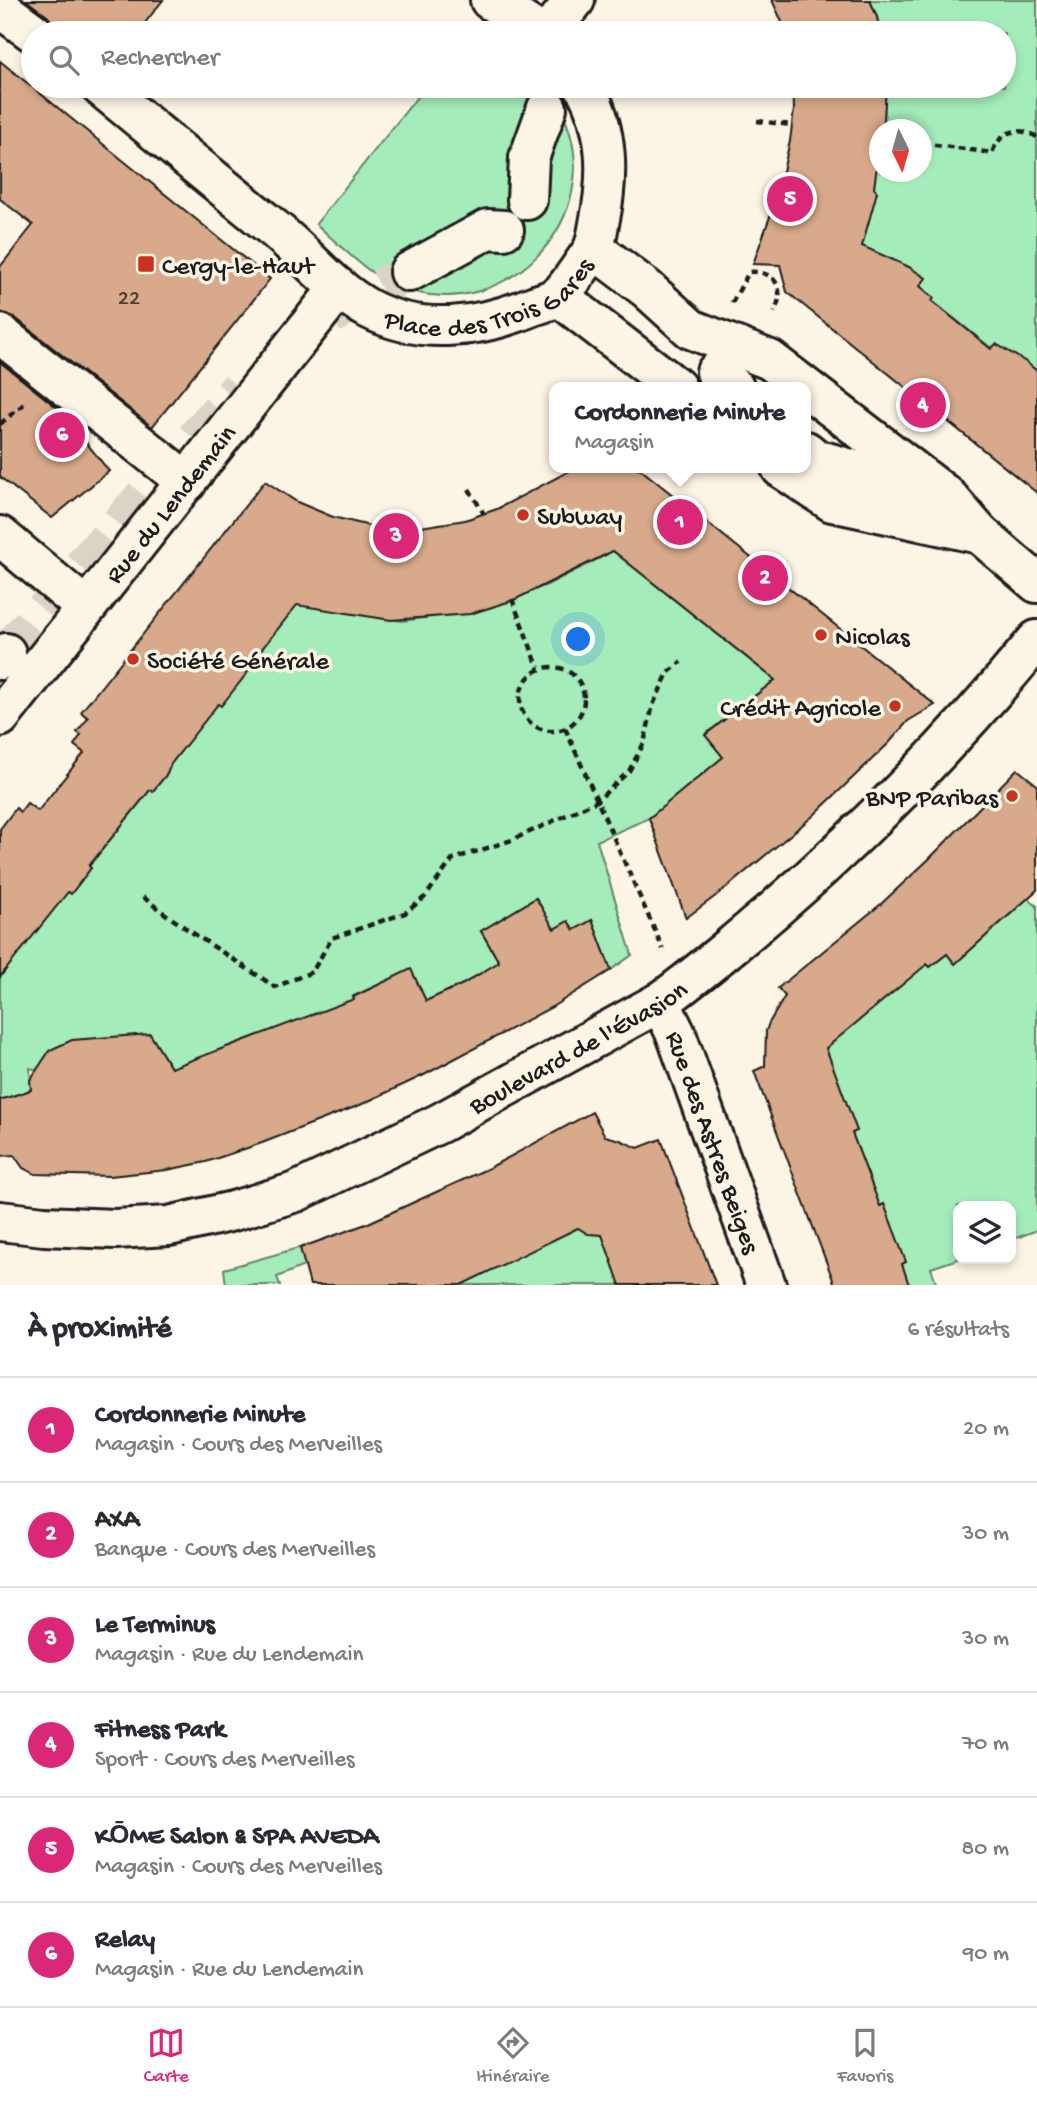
<!DOCTYPE html>
<html lang="fr">
<head>
<meta charset="utf-8">
<style>
  body { margin:0; font-family:"Gochi Hand",sans-serif; background:#f2f2f3; color:#2b2b33 }
  .controls { position:absolute; right:21px; bottom:21px; display:grid; overflow:hidden; border-radius:14px; box-shadow:0 4px 10px #0003 }
  .controls button { width:63px; height:63px; display:grid; place-items:center; padding:0; border:0; border-bottom:2px solid #e1e1e2; background:#fff; color:#2b2b33; font:35px sans-serif }
  .compass { position:absolute; left:869px; top:119px; width:63px; height:63px; border-radius:50%; background:#fff; box-shadow:0 4px 10px #0003; rotate:175deg }
  .you { position:absolute; left:579px; top:640px; width:24px; height:24px; margin:-18px; border:5px solid #fff; border-radius:50%; background:#1a73e8; box-shadow:0 0 0 10px #1a73e833 }
  .badge { display:grid; place-items:center; width:46px; height:46px; border-radius:50%; background:#db2777; color:#fff; font-size:23px; font-weight:700 }
  .pin { position:absolute; translate:-50% -50%; border:4px solid #fff; box-shadow:0 2px 7px #0006 }
  .popup { position:absolute; left:549px; top:382px; width:262px; height:91px; box-sizing:border-box; display:grid; place-content:center; border-radius:14px; background:#fff; filter:drop-shadow(0 2px 5px #0005); font-size:23px; white-space:nowrap; color:#7c7c81 }
  .popup b { font-size:26px; color:#2b2b33 }
  .popup::after { content:''; position:absolute; left:50%; top:100%; margin-left:-14px; border:14px solid transparent; border-top-color:#fff }
  .list { margin:0; padding:0; list-style:none }
  h2 { display:flex; justify-content:space-between; align-items:center; height:91px; margin:0; padding:0 28px; font-size:30px }
  h2 small { font-size:23px; font-weight:400; color:#7c7c81 }
  .list li { display:grid; grid-template-columns:46px 1fr auto; gap:21px; align-items:center; box-sizing:border-box; height:105px; padding:0 28px; border-top:2px solid #e1e1e2 }
  .list b { display:block; font-size:26px; white-space:nowrap }
  .list p { margin:0; font-size:23px; white-space:nowrap; color:#7c7c81 }
  .list em { font-size:23px; font-style:normal; color:#7c7c81 }
  .icon { flex:none; width:38px; height:38px; fill:none; stroke:currentColor; stroke-width:2; stroke-linecap:round; stroke-linejoin:round }
  .map { position:relative; flex:none; width:1037px; height:1285px; overflow:hidden }
  .search { position:absolute; background:#fff; box-shadow:0 4px 10px #0003; left:21px; right:21px; top:21px; height:77px; display:flex; align-items:center; gap:18px; box-sizing:border-box; padding:0 24px; border-radius:38px; color:#7c7c81; font-size:26px }
  .sheet { height:721px; background:#fff }
  nav { display:flex; justify-content:space-around; align-items:center; box-sizing:border-box; height:98px; border-top:2px solid #e1e1e2; background:#fff; font-size:19px; color:#7c7c81 }
  nav a { display:grid; justify-items:center; gap:4px }
  nav .on { color:#db2777 }
  .map>svg:first-child { display:block }
  .green { fill:#a4ecb9; stroke:#60846a; stroke-width:2 }
  .building { fill:#d8a98a; stroke:#1c1c1c; stroke-width:2 }
  .lines { fill:none; stroke-linecap:round; stroke-linejoin:round }
  .minor-tunnel { stroke:#dad4c7; stroke-width:38; stroke-dasharray:38 19; stroke-linecap:butt }
  .minor-casing { stroke:#1c1c1c; stroke-width:44 }
  .path { stroke:#1c1c1c; stroke-width:4.5; stroke-dasharray:7 5; stroke-linecap:butt }
  .minor { stroke:#fcf5e5; stroke-width:38 }
  .poi-dot { fill:#c8321e; stroke:#fcf5e5; stroke-width:2.5 }
  .labels { text-anchor:middle; stroke-width:7; stroke-linejoin:round; paint-order:stroke }
  .number-label { font-size:23px; fill:#4b3f38 }
  .poi-label { font-size:26px; fill:#1c1c1c; stroke:#fcf5e5; text-anchor:start }
  .street-label { font-size:26px; fill:#1c1c1c; stroke:#fcf5e5 }
</style>
</head>
<body>
<div class="map">
<svg width="1037" height="1285" viewBox="0 0 1037 1285">
  <rect width="100%" height="100%" fill="#fcf5e5"/>
  <filter id="ink" filterUnits="userSpaceOnUse"><feTurbulence type="fractalNoise" baseFrequency=".0143" numOctaves="2"/><feDisplacementMap in="SourceGraphic" scale="14" xChannelSelector="R" yChannelSelector="G"/><feConvolveMatrix kernelMatrix="1 2 1 2 8 2 1 2 1" color-interpolation-filters="sRGB"/></filter>
  <g filter="url(#ink)">
    <g class="green">
      <path d="M870,0h167v384l-105,-83 -81,-53 26,-56 -4,-6 6,-37 1,23h42v-42l-40,-1 4,-43h118v-53h-124l-3,-16z"/>
      <path d="M426,86h120c10,14 19,29 24,47 27,94 -65,185 -159,158 -38,-10 -66,-41 -95,-67z"/>
      <path d="M611,549l180,143 -58,21 -28,22 22,26 -78,57 -52,23 35,114 -21,15 -19,-50 -18,10 -6,-9 -14,8 -18,-31 -55,33 18,31 -36,22 -37,17 -15,-31 -58,26 15,33 -53,-15 -144,54 -21,-34 -113,36 -7,-2 1,22 -31,10v-123l307,-385 29,19 66,10 75,-10 70,-26 59,-30z"/>
      <path d="M1020,892l17,14v324l-26,10v-34h-53v53l-27,9 6,17h-28l-57,-152 -33,-72 12,-33 91,-71 8,10 17,-13 8,9 59,-52z"/>
      <path d="M573,1220l34,13 13,52h-166z"/>
      <path d="M302,1247l7,17 -32,13 3,8h-54l-2,-16z"/>
    </g>
    <g class="building">
      <path d="M26,0h137l-26,33h-81l-2,-9 -7,-8z"/>
      <path d="M772,0h98l7,17 3,16h-93z"/>
      <path d="M0,61l270,218 -118,148 -138,-110 -14,-5v-45l33,-42 -33,-26z"/>
      <path d="M793,86h93l-2,34 -1,10h-4v20l-5,38 3,4 -15,54 47,21 17,11 -6,8 14,12 -2,3 59,48 5,-5 30,18 11,9v122l-250,-201 -7,-27 -27,-1 24,-67 13,-56 4,-32z"/>
      <path d="M0,362l60,48 49,61 -57,47 -52,-41z"/>
      <path d="M575,468h64l296,237 -27,16 -19,22 -76,73 -92,76 -35,26 -37,-100 74,-61 -18,-22 70,-55 -162,-129 -99,49 -44,14 -79,6 -94,-15 -52,65 3,2 -27,34 -3,-2 -47,60 -4,10 -14,17 -3,-1 -61,76 2,2 -20,26 -3,-2 -68,85v-148l16,-21 4,4 7,-9 11,8 46,-58 -10,-8 7,-10 -4,-3 11,-14 -7,-6 184,-231 32,21 36,15 37,9 38,3 57,-9 32,-11z"/>
      <path d="M1017,769l20,16v105l-82,74 -8,-10 -17,13 -3,-3 -101,84 31,83 -5,2 28,73 4,-2 22,58 -4,2 7,21h-74l-81,-214 11,-5 1,-35 3,-8 16,-27 -7,-8 103,-84 47,-44z"/>
      <path d="M536,898l18,31 14,-8 6,9 18,-10 19,50 -59,37 -128,68 -64,30 -98,38 -56,19 -39,8 -57,6 -75,-2 -12,-6 -9,-13 -14,1v-56l31,-10 -1,-10 20,-30 22,-10 78,-6 21,34 183,-69 -1,-2 58,-28 15,32 37,-17 36,-22 -18,-31z"/>
      <path d="M592,1112l13,24 15,4 18,8 23,-9 55,146h-96l-18,-50 -14,-1 -10,-6 -117,57h-151l-10,-37 66,-24 123,-56z"/>
    </g>
    <g class="lines">
      <g class="minor-tunnel">
        <path d="M331,315l78,-43"/>
        <path d="M6,653l233,-265"/>
      </g>
      <g class="minor-casing">
        <g id="minor">
          <path d="M490,0l50,33"/>
          <path d="M0,8l34,25"/>
          <path d="M548,33l27,-33"/>
          <path id="s1" d="M100,86c57,47 115,95 172,141 33,26 60,62 97,82 52,27 112,19 164,-3 8,-3 18,-5 25,-10 9,-7 24,-31 32,-42 6,-8 7,-20 9,-30 10,-48 10,-95 -15,-138"/>
          <path d="M527,200l2,-42 18,-50"/>
          <path d="M594,249l53,40 44,40 79,31 177,136 33,38 57,49"/>
          <path d="M409,272l79,-43 16,1"/>
          <path d="M558,296l118,91"/>
          <path d="M0,334l187,148"/>
          <path d="M716,372l18,15"/>
          <path d="M806,451l10,8 112,32"/>
          <path d="M781,468l51,34 148,32"/>
          <path d="M0,536l86,72"/>
          <path d="M0,660l6,-7"/>
          <path id="s2" d="M0,717l339,-429"/>
          <path id="s3" d="M660,1002l16,32 90,251"/>
          <path id="s4" d="M0,1221l44,5 71,3 54,-3 64,-15 63,-19 144,-69 220,-121c31,-22 59,-46 88,-70 105,-88 202,-186 289,-292"/>
        </g>
      </g>
      <g class="path">
        <path d="M757,121l35,4"/>
        <path d="M922,143l70,10c8,-21 24,-28 45,-16"/>
        <path d="M732,303l17,-31c26,-2 38,17 25,40"/>
        <path d="M0,424l24,-20"/>
        <path d="M469,489l15,25"/>
        <path d="M512,599l27,70"/>
        <circle cx="552" cy="699" r="32"/>
        <path d="M565,728l98,221"/>
        <path d="M143,897c42,33 88,60 132,90l37,-15 20,-34 73,-25 20,-16 28,-38 59,-19 85,-39 32,-30 15,-28 9,-38 15,-32 13,-11"/>
      </g>
      <use href="#minor" class="minor"/>
    </g>
  </g>
  <g class="poi-dot">
    <rect x="137" y="255" width="18" height="18" rx="3.5"/>
    <circle cx="523" cy="515" r="7"/>
    <circle cx="821" cy="635" r="7"/>
    <circle cx="133" cy="659" r="7"/>
    <circle cx="895" cy="706" r="7"/>
    <circle cx="1012" cy="796" r="7"/>
  </g>
  <g class="labels">
    <g class="number-label">
      <text x="129" y="304">22</text>
    </g>
    <g class="poi-label">
      <text x="162" y="273">Cergy-le-Haut</text>
      <text x="537" y="524">Subway</text>
      <text x="835" y="644">Nicolas</text>
      <text x="147" y="668">Société Générale</text>
      <text x="881" y="715" text-anchor="end">Crédit Agricole</text>
      <text x="998" y="805" text-anchor="end">BNP Paribas</text>
    </g>
    <g class="street-label">
      <text dy="9" stroke="none"><textPath href="#s1" startOffset="480">Place des Trois Gares</textPath></text>
      <text dy="9" stroke="none"><textPath href="#s2" startOffset="273">Rue du Lendemain</textPath></text>
      <text dy="9" stroke="none"><textPath href="#s4" startOffset="618">Boulevard de l'Évasion</textPath></text>
      <text dy="9" stroke="none"><textPath href="#s3" startOffset="150">Rue des Astres Beiges</textPath></text>
    </g>
  </g>
</svg>
<div class="controls">
<button><svg class="icon" aria-label="layers" viewBox="0 0 24 24"><path d="M12 4l9 5-9 5-9-5zM3 14l9 5 9-5"/></svg></button>
</div>
<svg class="compass" viewBox="-18 -18 36 36"><path d="M0-13l5 13h-10z" fill="#e53935"/><path d="M0 13l5-13h-10z" fill="#7c7c81"/></svg>
<div class="you"></div>
<div class="pin badge" style="left:680px;top:522px">1</div>
<div class="popup"><b>Cordonnerie Minute</b>Magasin</div>
<div class="pin badge" style="left:765px;top:578px">2</div>
<div class="pin badge" style="left:396px;top:536px">3</div>
<div class="pin badge" style="left:923px;top:405px">4</div>
<div class="pin badge" style="left:790px;top:199px">5</div>
<div class="pin badge" style="left:62px;top:435px">6</div>
<div class="search"><svg class="icon" aria-label="search" viewBox="0 0 24 24"><circle cx="10" cy="10" r="6"/><path d="M15 15l6 6"/></svg>Rechercher</div>
</div>
<section class="sheet">
<h2>À proximité<small>6 résultats</small></h2>
<ul class="list">
<li><span class="badge">1</span><div><b>Cordonnerie Minute</b><p>Magasin · Cours des Merveilles</p></div><em>20 m</em></li>
<li><span class="badge">2</span><div><b>AXA</b><p>Banque · Cours des Merveilles</p></div><em>30 m</em></li>
<li><span class="badge">3</span><div><b>Le Terminus</b><p>Magasin · Rue du Lendemain</p></div><em>30 m</em></li>
<li><span class="badge">4</span><div><b>Fitness Park</b><p>Sport · Cours des Merveilles</p></div><em>70 m</em></li>
<li><span class="badge">5</span><div><b>KŌME Salon &amp; SPA AVEDA</b><p>Magasin · Cours des Merveilles</p></div><em>80 m</em></li>
<li><span class="badge">6</span><div><b>Relay</b><p>Magasin · Rue du Lendemain</p></div><em>90 m</em></li>
</ul>
</section>
<nav>
<a class="on"><svg class="icon" aria-label="map" viewBox="0 0 24 24"><path d="M3 6l6-2 6 2 6-2v14l-6 2-6-2-6 2zM9 4v14M15 6v14"/></svg>Carte</a>
<a><svg class="icon" aria-label="directions" viewBox="0 0 24 24"><path d="M12 3l9 9-9 9-9-9zM9 14v-3h6M13 9l2 2-2 2"/></svg>Itinéraire</a>
<a><svg class="icon" aria-label="saved" viewBox="0 0 24 24"><path d="M7 4h10v16l-5-4-5 4z"/></svg>Favoris</a>
</nav>
</body>
</html>
